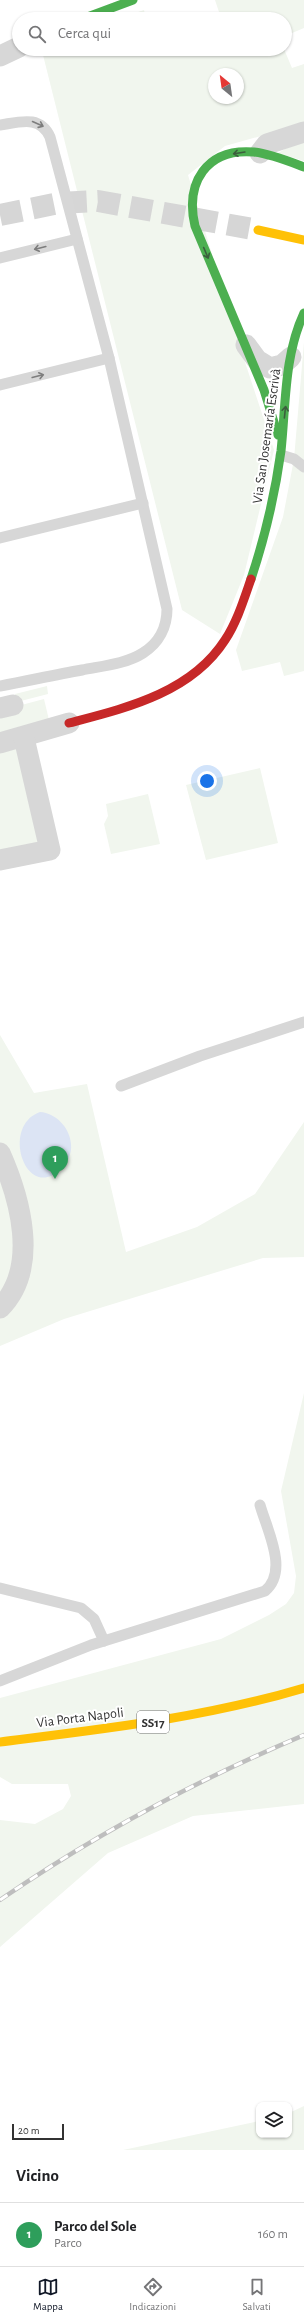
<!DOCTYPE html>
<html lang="it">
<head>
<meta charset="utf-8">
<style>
  body { margin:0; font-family:"Alegreya Sans",sans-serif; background:#f2f2f2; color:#202124 }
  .controls { position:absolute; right:12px; bottom:12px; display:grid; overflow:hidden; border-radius:8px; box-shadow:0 1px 3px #0004 }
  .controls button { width:36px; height:36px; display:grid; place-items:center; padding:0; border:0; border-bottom:1px solid #e0e0e0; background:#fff; color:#202124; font:20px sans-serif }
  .compass { position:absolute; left:208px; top:68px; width:36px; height:36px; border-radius:50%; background:#fff; box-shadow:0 1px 3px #0004; rotate:331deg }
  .scale { position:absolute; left:12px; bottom:10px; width:52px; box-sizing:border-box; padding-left:4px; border:2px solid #333; border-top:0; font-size:11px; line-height:14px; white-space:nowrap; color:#333; -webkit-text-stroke:3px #fff; paint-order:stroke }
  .you { position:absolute; left:207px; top:781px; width:14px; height:14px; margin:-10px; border:3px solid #fff; border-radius:50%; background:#1a73e8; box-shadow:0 0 0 6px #1a73e833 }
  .badge { display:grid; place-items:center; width:26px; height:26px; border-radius:50%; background:#111827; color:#fff; font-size:13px; font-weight:700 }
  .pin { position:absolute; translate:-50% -33px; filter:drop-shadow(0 1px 2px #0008) }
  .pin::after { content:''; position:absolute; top:21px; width:14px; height:12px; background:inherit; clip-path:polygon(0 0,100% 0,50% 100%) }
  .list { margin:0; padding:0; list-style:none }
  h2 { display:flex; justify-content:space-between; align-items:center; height:52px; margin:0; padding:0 16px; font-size:17px }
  h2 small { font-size:13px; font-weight:400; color:#757577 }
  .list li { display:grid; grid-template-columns:26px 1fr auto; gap:12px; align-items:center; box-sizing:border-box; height:64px; padding:0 16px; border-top:1px solid #e0e0e0 }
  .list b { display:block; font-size:15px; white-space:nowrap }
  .list p { margin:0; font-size:13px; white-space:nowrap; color:#757577 }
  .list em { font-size:13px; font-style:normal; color:#757577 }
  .icon { flex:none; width:22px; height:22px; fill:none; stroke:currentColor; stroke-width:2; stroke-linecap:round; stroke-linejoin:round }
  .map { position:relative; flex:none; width:304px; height:2150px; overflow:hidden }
  .search { position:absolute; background:#fff; box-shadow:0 1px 3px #0004; left:12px; right:12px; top:12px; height:44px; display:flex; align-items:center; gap:10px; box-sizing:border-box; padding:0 14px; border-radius:22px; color:#757577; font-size:15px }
  .sheet { height:116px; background:#fff }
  nav { display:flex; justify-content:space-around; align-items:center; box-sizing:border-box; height:56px; border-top:1px solid #e0e0e0; background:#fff; font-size:11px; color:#757577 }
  nav a { display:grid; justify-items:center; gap:2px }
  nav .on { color:#111827 }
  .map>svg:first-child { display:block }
  .green { fill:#f1f6ee; fill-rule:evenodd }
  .water { fill:#dce4f4 }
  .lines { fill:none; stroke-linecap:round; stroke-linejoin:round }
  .secondary-tunnel { stroke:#d6d6d6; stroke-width:22; stroke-dasharray:22 11; stroke-linecap:butt }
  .lane { stroke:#d7d7d7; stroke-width:11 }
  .street { stroke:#d7d7d7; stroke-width:21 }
  .fast { stroke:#4caf50; stroke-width:9 }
  .slow { stroke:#ffc107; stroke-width:9 }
  .jam { stroke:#c62828; stroke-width:9 }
  .rail-casing { stroke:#bebebe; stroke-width:4.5 }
  .rail { stroke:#fff; stroke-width:3; stroke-dasharray:9; stroke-linecap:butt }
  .oneway { stroke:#7d7d7d }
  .oneway2 { stroke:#3c5e3d }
  .labels { text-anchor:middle; stroke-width:4; stroke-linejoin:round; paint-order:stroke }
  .shield { fill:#fff; stroke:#707070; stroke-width:1 }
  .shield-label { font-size:13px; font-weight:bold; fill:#333 }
  .street-label { font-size:14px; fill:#333; stroke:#fff }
</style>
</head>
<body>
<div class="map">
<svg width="304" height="2150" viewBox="0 0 304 2150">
  <rect width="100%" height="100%" fill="#fff"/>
  <g class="green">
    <path d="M215,0h89v28l-19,8v-17h-76l11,-4z"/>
    <path d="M144,10l2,9h-29z"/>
    <path d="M47,49h237l8,19 12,-4v60l-79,22 -37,29 53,175 33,100 -30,125 -24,59 -38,-24 -140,-559zM214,74h24v24h-24z"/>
    <path d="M304,138v23l-26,-8z"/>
    <path d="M304,342v329l-20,5 -4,-14 -38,9 -6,-21 47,-133 11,-58z"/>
    <path d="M47,686l1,8 -31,8 -2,-8z"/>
    <path d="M44,699l5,21 -49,20v-25l14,-8z"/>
    <path d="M21,742l25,105 -46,10v-110z"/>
    <path d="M260,768l18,75 -72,17 -20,-75z"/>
    <path d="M148,794l12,50 -49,10 -7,-30 4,-8 -2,-12z"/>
    <path d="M0,1035l34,58 53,-9 39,168 71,-25 58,-33 49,-72v135l-41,1 -199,61 -64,27z"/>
    <path d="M304,1393v411l-111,12 -85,37 -108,94v-127l35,4 28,-15 8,-13 -3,-12h-56l-12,-7v-79l221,-59 48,-24 17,-11 8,-11 2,-17 -15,-85z"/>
    <path d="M304,2106v44h-181l136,-29v14h30v-22z"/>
  </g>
  <path class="water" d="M40,1112c16,1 30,16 31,32 1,9 -3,18 -10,25 -35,34 -61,-43 -21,-57z"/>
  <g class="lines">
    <path class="secondary-tunnel" d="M0,215l59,-12 39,-2 160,29"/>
    <g class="lane">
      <path d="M0,125c20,-3 40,-10 50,12l59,221 58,251c0,18 -8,34 -24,44 -17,11 -41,13 -61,17 -28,5 -55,11 -82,16"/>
      <path d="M0,258l77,-19"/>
      <path d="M0,385l109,-27"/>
      <path d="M281,455l13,4 10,8"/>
      <path d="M0,538l143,-35"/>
      <path d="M121,1086l79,-30 104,-34"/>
      <path d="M0,1588l81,20 13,11 10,22"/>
      <path d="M0,1681l91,-36 174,-54c24,-20 2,-61 -5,-86"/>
    </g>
    <g class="street">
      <path d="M0,56l19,-9"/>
      <path d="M260,153l7,-9 37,-12"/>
      <path d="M246,345l11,15 13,8 12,-3 9,-8"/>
      <path d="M0,708l13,-3"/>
      <path d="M0,743l69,-20"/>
      <path d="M0,860l50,-10 -26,-112"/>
      <path d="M0,1153c20,45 40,115 0,155"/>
    </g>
    <g class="fast">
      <path d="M82,19l51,-19"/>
      <path d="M278,435l-14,-45 -69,-164c-10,-43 11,-78 59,-74 17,2 34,9 50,15"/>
      <path d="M251,579c14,-42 24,-85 30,-128 5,-47 3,-95 23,-138"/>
    </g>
    <g class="slow">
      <path d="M258,230l46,10"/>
      <path d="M0,1742c103,-13 204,-24 304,-54"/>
    </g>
    <path class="jam" d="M69,723c57,-15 122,-30 156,-83 12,-18 19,-41 26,-61"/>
    <g class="rail-casing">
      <path id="rail" d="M0,1900c96,-66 197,-120 304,-165"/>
    </g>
    <use href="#rail" class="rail"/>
  </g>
  <defs><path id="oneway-shaft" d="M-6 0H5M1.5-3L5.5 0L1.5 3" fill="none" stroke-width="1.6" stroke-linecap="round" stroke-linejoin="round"/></defs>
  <g class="oneway">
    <use href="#oneway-shaft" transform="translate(38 124) rotate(24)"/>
    <use href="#oneway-shaft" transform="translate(40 248) rotate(166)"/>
    <use href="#oneway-shaft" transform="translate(38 376) rotate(-14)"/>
  </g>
  <g class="oneway2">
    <use href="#oneway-shaft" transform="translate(239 153) rotate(171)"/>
    <use href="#oneway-shaft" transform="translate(206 253) rotate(67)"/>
    <use href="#oneway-shaft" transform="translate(285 412) rotate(-84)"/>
  </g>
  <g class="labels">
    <rect class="shield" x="137" y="1711" width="32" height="22" rx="3"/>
    <g class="shield-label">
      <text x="153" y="1727">SS17</text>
    </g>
    <g class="street-label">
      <text transform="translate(266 436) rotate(-82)" y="5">Via San Josemaría Escrivà</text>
      <text transform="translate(80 1717) rotate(-7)" y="5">Via Porta Napoli</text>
    </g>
  </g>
</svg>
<div class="controls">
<button><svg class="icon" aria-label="layers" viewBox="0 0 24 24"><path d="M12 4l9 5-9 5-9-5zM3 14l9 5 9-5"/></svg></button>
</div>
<svg class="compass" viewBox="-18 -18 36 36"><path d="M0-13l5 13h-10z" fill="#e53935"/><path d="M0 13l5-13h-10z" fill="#757577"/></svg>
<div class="scale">20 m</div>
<div class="you"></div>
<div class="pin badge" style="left:55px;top:1179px;background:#2e9e5b">1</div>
<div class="search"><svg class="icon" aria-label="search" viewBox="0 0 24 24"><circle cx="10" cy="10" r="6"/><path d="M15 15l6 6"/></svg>Cerca qui</div>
</div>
<section class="sheet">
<h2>Vicino<small></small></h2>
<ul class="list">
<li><span class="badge" style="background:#2e9e5b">1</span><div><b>Parco del Sole</b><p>Parco</p></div><em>160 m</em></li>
</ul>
</section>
<nav>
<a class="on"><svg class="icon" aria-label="map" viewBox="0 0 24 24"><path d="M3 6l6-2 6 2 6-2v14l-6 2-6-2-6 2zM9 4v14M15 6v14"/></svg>Mappa</a>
<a><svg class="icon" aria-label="directions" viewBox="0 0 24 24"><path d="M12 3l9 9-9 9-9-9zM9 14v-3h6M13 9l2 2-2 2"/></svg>Indicazioni</a>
<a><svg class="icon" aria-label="saved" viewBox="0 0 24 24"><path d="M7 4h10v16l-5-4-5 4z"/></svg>Salvati</a>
</nav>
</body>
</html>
